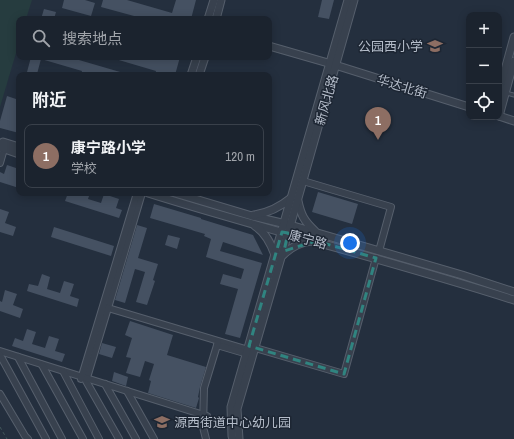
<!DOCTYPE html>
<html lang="zh">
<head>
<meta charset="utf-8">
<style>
  body { margin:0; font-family:"Archivo Narrow","Noto Sans SC",sans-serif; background:#242b36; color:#f1f3f6 }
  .controls { position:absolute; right:12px; top:12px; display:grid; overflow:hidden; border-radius:8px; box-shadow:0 2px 10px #0003 }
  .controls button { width:36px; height:36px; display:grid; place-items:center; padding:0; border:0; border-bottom:1px solid #39404a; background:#1b232e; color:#f1f3f6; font:20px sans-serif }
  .you { position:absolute; left:350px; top:243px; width:14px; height:14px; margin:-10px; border:3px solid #fff; border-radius:50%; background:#1a73e8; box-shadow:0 0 0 6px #1a73e833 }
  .badge { display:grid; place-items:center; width:26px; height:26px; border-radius:50%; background:#8ab4f8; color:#fff; font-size:13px; font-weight:700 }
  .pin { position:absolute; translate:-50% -33px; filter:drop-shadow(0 1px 2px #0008) }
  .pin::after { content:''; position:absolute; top:21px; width:14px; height:12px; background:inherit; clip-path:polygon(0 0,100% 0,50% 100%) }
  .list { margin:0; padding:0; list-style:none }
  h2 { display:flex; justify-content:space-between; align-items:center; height:52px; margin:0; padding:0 16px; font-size:17px }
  h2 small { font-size:13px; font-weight:400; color:#a0a4aa }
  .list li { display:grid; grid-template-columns:26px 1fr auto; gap:12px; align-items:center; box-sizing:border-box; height:64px; margin:0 8px 8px; padding:0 8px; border:1px solid #39404a; border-radius:8px }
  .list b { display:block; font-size:15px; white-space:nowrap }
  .list p { margin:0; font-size:13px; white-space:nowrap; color:#a0a4aa }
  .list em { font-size:13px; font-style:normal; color:#a0a4aa }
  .icon { flex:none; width:22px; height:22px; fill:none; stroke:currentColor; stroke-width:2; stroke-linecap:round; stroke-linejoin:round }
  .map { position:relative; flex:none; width:514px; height:439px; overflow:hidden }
  .search { position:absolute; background:#1b232e; box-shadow:0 2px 10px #0003; left:16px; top:16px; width:256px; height:44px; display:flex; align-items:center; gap:10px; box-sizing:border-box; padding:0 14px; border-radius:8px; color:#a0a4aa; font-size:15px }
  .panel { position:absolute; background:#1b232e; box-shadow:0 2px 10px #0003; left:16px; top:72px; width:256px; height:124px; border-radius:8px }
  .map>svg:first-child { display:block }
  .green { fill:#263c3f }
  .building { fill:#455162 }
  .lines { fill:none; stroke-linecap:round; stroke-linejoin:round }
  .service-casing { stroke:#565f6c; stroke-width:5 }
  .minor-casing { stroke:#565f6c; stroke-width:8 }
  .tertiary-casing { stroke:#565f6c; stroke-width:9 }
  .path { stroke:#44595c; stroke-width:1; stroke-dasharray:3 3; stroke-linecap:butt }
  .service { stroke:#38414e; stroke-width:3 }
  .minor { stroke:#38414e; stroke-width:6 }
  .tertiary { stroke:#38414e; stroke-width:7 }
  .marked { fill:none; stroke:#308480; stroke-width:3; stroke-dasharray:8 5; stroke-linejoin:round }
  .labels { text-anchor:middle; stroke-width:3; stroke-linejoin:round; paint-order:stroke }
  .poi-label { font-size:13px; fill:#b4bcc9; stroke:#1d2633; text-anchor:end }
  .street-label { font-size:13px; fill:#b4bcc9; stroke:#1d2633 }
</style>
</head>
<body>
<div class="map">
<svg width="514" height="439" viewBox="0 0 514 439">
  <rect width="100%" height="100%" fill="#242f3e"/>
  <path class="green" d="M0,0h32l-6,19h-7v24l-19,64z"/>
  <g class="building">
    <path d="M64,0h21l10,3 -4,13 -29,-8z"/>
    <path d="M103,0h24l45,13 4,-13h20l-5,19h-46l-44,-12z"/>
    <path d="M322,0h12l-5,19 -11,-2z"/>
    <path d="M44,9l12,3 -2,7h-13z"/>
    <path d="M31,57h49l-1,3 48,14v1h-46l1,-4 -41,-12 -4,15 -10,-2z"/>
    <path d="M112,57h68l-5,18h-20l1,-4 -44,-13z"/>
    <path d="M7,96l12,4v33l-19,-5v-7z"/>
    <path d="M7,165l12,4v19l-19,-6v-10l4,2z"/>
    <path d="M318,192l40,12 -6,20 -40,-12z"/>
    <path d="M68,193l5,1v-1h17l-2,6 13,4 3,-9 15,5 -3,9 6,2 -3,8 -54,-17z"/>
    <path d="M154,204l47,14v1l52,16 10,20 -40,-13 -3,9 42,12 -22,75 -15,-4 13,-45 -18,-5 3,-10 18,5 3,-10 -38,-12 5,-18 -7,-3 1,-2 -55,-16z"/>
    <path d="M0,209l9,3 -4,11 11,4 -3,9 -13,-4z"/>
    <path d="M137,225l10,3 -9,30 20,6 -5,16 2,1 -8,24 -11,-3 9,-30 -10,-3 -10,34 -10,-3z"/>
    <path d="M54,227l60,19 -3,10 -60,-19z"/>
    <path d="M168,235l12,3 -3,11 -12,-4z"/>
    <path d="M42,274l8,3 -3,12 13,4 4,-12 10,3 -4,12 9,3 -2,8 -50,-16 2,-7 9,2z"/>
    <path d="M5,290l12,4 -4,11 10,4 -3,9 -20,-7v-10l2,1z"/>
    <path d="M130,321l43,14 -6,20 39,12 -6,20 -2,10 1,1 -3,10 -48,-15 3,-12 -2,-1 5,-16 -9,-3 -5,16 -14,-4 5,-15 -5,-1 6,-19 -7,-3z"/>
    <path d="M27,329l9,3 -4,12 13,4 4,-12 10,3 -4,12 10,3 -3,8 -50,-16 3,-8 8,3z"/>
    <path d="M102,343l14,4 -4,11 -13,-4z"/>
    <path d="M114,372l14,5 -2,9 -14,-5z"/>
  </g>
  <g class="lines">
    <g class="service-casing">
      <path id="service" d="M506,93l8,2"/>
    </g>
    <g class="minor-casing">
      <g id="minor">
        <path d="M0,163l4,-14"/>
        <path d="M303,181l88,26 -12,44"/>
        <path d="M142,193l-34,115 144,43"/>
        <path d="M105,307l3,1 -22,73 33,58"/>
        <path d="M217,345l34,10"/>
        <path d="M252,347l92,27 32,-116"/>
        <path d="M0,351l207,65"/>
        <path d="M0,355l46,84"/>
        <path d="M18,357l44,82"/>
        <path d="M42,365l41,74"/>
        <path d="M63,371l36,68"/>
        <path d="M81,379l56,-186"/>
        <path d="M105,384l31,55"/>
        <path d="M127,391l27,48"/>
        <path d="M0,394l25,42 3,3"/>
        <path d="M206,439l-3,-12 1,-39 14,-46"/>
      </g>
    </g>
    <g class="tertiary-casing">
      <g id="tertiary">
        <path d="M208,19l6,-19"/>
        <path d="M216,19l5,-19"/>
        <path d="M269,46l66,19 134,42"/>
        <path d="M191,75l6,-18"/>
        <path d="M199,75l6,-18"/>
        <path d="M499,92l15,-55"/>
        <path d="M499,116l15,-55"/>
        <path d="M499,116l15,5"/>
        <path d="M19,147l-16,-5 -1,6 17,6"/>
        <path d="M148,193c121,38 245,68 366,107"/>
        <path d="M175,193l77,23 38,9 172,50 52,17"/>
        <path d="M298,201c3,14 6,20 17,30"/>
        <path d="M254,215c14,-2 26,-8 37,-17"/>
        <path d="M255,226c11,7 16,18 20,29"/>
        <path d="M283,255c8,-8 18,-13 29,-14"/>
        <path d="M233,439l-1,-3 -1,-29 117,-407"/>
        <path d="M239,439l-2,-30 50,-172 67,-237"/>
      </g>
    </g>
    <path class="path" d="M0,427l7,12"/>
    <use href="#service" class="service"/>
    <use href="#minor" class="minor"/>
    <use href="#tertiary" class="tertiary"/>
  </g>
  <path class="marked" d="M282,232l6,1 -4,18 32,-10 60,17 -32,116 -95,-28z"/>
  <defs>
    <g id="school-bare" transform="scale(1.2)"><path d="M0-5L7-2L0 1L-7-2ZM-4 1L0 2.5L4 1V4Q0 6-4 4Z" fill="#8d6e63" stroke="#1d2633" stroke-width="2.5" paint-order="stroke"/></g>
  </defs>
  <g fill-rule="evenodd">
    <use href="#school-bare" x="435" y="46"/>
    <use href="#school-bare" x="162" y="422"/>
  </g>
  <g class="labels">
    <g class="poi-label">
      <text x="423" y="51">公园西小学</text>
      <text x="174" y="427" text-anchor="start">源西街道中心幼儿园</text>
    </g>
    <g class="street-label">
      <text transform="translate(402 86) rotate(17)" y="5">华达北街</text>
      <text transform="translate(326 100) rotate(-74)" y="5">新风北路</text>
      <text transform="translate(308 239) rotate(15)" y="5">康宁路</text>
    </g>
  </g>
</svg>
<div class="controls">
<button>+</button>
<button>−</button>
<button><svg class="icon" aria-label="locate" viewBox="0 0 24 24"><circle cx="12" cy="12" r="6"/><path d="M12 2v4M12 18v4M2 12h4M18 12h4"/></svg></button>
</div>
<div class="you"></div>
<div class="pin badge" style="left:378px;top:140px;background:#8d6e63">1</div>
<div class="search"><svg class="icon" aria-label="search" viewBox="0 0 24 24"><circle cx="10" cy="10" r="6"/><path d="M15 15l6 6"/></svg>搜索地点</div>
<section class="panel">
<h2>附近<small></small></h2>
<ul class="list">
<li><span class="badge" style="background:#8d6e63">1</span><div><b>康宁路小学</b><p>学校</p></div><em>120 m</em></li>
</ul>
</section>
</div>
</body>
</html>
